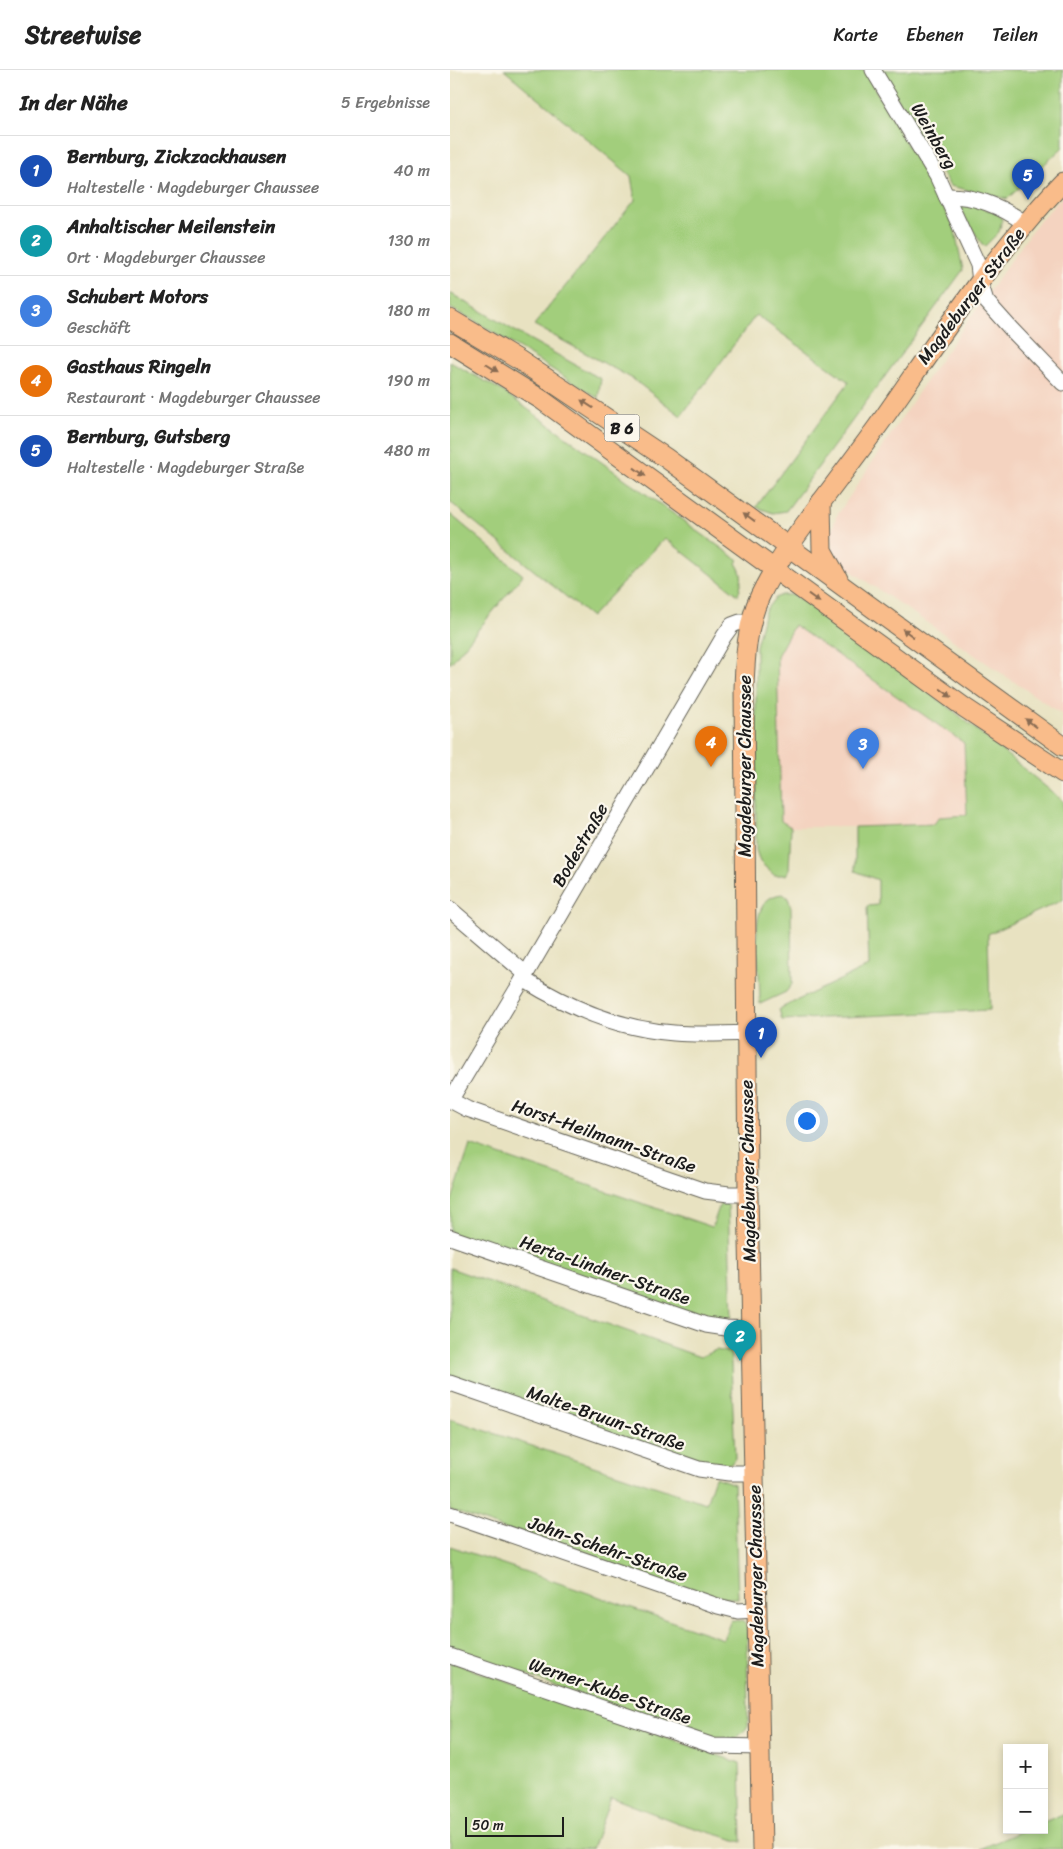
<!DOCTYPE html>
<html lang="de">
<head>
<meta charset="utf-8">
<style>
  body { margin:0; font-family:Sriracha,sans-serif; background:#f2f2f2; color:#222 }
  .controls { position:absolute; right:15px; bottom:15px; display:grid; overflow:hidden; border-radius:0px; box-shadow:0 2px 8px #0003 }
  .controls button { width:45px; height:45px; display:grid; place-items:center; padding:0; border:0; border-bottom:1px solid #e0e0e0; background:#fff; color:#222; font:25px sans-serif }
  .scale { position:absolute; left:15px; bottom:12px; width:99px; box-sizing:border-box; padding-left:5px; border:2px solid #1c1c1c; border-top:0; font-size:14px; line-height:18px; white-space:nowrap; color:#1c1c1c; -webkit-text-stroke:4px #fbf7ec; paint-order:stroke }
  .you { position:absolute; left:356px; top:1050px; width:18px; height:18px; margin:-12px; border:4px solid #fff; border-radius:50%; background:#1a73e8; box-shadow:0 0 0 8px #1a73e833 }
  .badge { display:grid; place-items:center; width:32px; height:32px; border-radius:50%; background:#b5179e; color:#fff; font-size:16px; font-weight:700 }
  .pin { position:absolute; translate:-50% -41px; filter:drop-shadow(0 1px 2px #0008) }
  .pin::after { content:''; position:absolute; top:26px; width:18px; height:15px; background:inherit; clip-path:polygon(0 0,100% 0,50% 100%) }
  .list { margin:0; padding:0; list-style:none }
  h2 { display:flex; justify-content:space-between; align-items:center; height:65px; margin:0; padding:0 20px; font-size:21px }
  h2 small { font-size:16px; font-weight:400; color:#767676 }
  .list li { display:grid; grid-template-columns:32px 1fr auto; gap:15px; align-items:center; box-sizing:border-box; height:70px; padding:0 20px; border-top:1px solid #e0e0e0 }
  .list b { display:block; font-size:19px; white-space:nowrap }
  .list p { margin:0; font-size:16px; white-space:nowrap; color:#767676 }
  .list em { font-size:16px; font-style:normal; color:#767676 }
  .map { position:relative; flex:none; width:613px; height:1779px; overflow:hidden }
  header { display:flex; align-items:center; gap:30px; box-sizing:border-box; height:70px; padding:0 25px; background:#fff; border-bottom:1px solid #e0e0e0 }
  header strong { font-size:24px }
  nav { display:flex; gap:28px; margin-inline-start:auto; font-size:18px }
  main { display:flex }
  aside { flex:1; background:#fff }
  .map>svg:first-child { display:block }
  .built { fill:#f4d3c0 }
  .green { fill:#a2ce7c; stroke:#5f754c }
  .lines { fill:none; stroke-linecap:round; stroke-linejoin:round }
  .minor-casing { stroke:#636156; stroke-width:17 }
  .major-casing { stroke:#636156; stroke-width:21 }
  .minor { stroke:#fff; stroke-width:15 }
  .major { stroke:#f9bc8a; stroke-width:19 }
  .oneway { fill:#8a6c53 }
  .labels { text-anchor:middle; stroke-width:4.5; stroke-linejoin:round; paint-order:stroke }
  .shield { fill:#fbf7ec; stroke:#5f5e5a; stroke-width:1 }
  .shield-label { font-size:16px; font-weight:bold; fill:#1c1c1c }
  .street-label { font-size:18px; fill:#1c1c1c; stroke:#fbf7ec }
</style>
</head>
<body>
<header>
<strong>Streetwise</strong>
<nav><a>Karte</a><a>Ebenen</a><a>Teilen</a></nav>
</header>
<main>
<aside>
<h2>In der Nähe<small>5 Ergebnisse</small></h2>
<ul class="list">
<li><span class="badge" style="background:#1a4fb4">1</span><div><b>Bernburg, Zickzackhausen</b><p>Haltestelle · Magdeburger Chaussee</p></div><em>40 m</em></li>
<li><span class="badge" style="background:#0f9aa8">2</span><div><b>Anhaltischer Meilenstein</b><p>Ort · Magdeburger Chaussee</p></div><em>130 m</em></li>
<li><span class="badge" style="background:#3f7fe0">3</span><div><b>Schubert Motors</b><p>Geschäft</p></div><em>180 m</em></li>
<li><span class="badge" style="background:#e8710a">4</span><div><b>Gasthaus Ringeln</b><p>Restaurant · Magdeburger Chaussee</p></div><em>190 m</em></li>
<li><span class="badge" style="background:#1a4fb4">5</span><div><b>Bernburg, Gutsberg</b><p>Haltestelle · Magdeburger Straße</p></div><em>480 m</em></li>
</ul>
</aside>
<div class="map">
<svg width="613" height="1779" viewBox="0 0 613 1779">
  <rect width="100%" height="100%" fill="#fbf7ec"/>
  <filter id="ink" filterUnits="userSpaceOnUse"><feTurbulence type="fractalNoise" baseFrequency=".02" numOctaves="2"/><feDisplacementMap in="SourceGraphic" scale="10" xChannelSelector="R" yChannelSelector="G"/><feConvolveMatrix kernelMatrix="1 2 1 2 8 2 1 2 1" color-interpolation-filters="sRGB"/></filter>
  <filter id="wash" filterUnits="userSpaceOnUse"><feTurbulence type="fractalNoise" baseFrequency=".0096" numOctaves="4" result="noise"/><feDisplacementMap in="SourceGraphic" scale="20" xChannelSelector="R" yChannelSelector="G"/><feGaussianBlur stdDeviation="1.12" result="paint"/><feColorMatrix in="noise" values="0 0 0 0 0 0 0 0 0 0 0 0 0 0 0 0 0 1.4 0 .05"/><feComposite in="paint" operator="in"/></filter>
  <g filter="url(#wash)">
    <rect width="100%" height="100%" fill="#e8e2c1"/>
    <g class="built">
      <path d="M613,126v519l-225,-153 -6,-11 -2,-14 6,-20 98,-148 103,-145z"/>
      <path d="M343,555l171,118 3,72 -28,2 -5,7 -79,3h-64l-10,-6 -4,-166z"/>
    </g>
    <g class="green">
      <path d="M54,0h360l90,156 9,44 -177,241 -13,2 -17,-6 93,-125 -93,-67 -75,101 -48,-37 -99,-54 101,-125 -4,-24z"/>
      <path d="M430,0h183v77l-56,52 -57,-13z"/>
      <path d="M516,132l33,12 3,6 -3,12 -14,14 -3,-2 -20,-31 -1,-6z"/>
      <path d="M0,223l77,45 74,41 -3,19 -123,-77 -25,-13z"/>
      <path d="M0,292l51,28 237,170 -2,3c8,12 6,19 2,32l-73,-57 -74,79 -141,-115z"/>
      <path d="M0,444l73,61 -73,89z"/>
      <path d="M332,525h10l10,5 148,108 113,93v99l-75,34 2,76 -208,10 -3,-11 90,-43 -2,-60 11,-1v-25l-23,-9v-44l79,-3 5,-7 28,-2 -3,-72 -170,-118 -17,31 4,165 10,6 -2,43 -3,5h-12l-14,-13 -4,-12v-204l9,-35 10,-13z"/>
      <path d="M333,824l5,4 3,9 1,77 -6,8 -26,12c0,-15 -1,-30 -2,-44 -1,-22 -7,-64 25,-66z"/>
      <path d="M20,1075l242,82 9,-25 7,2 4,113h-35l-247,-84v-27z"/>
      <path d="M0,1198l250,89 16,-7 11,2 3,-13 5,119 -4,6 -25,-2 -39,-11 -217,-73z"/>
      <path d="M0,1349l256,84 9,-26 19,7 4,114h-34l-254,-88z"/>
      <path d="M0,1476l273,93 8,-19 12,1 4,6 1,100 -12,12 -23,3 -263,-94z"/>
      <path d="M0,1592l290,101 2,79 -64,-19 -67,-26 -19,52h-142z"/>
      <path d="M613,1744v35h-83l44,-19h20v-8z"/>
    </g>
  </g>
  <g filter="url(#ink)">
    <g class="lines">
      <g class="minor-casing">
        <g id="minor">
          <path d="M423,0l64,106 41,89 2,17 6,19 26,29 51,53"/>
          <path d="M496,126c29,-1 56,11 79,27"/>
          <path d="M0,839l76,65"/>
          <path d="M73,909c46,29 96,50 151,54 24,2 49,1 73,0"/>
          <path d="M0,1030l17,9 238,82 24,3h19"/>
          <path d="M0,1031l76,-127 198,-338 8,-11 8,-3 11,2"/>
          <path d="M0,1167l256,88 20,3 25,1"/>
          <path d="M0,1313l249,86 30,4h24"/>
          <path d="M0,1444l268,92 20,5 18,-1"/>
          <path d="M0,1586l264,90 47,1"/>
        </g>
      </g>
      <g class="major-casing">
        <g id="major">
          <path d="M0,249l69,41 147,98 397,288"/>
          <path d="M0,273l92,57 423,308 98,65"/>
          <path d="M371,432l1,48 16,29"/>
          <path d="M312,1779l-14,-655 -4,-506c1,-31 3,-64 16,-92 14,-29 32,-55 51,-80 24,-33 50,-66 74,-100 56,-80 110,-163 178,-234"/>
        </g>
      </g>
      <use href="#minor" class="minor"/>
      <use href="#major" class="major"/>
    </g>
    <defs><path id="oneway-solid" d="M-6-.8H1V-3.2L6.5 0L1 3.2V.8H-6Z" transform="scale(1.25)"/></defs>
    <g class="oneway">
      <use href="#oneway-solid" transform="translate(42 298) rotate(32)"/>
      <use href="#oneway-solid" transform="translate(137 334) rotate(-147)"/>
      <use href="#oneway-solid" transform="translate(190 402) rotate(36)"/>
      <use href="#oneway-solid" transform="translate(299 447) rotate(-144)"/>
      <use href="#oneway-solid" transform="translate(364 528) rotate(36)"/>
      <use href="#oneway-solid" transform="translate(458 563) rotate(-144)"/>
      <use href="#oneway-solid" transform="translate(496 623) rotate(36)"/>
      <use href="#oneway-solid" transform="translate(581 653) rotate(-144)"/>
    </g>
  </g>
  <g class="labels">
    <rect class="shield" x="154.5" y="344.5" width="35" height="27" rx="4"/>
    <g class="shield-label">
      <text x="172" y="364">B 6</text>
    </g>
    <g class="street-label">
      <text transform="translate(484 66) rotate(60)" y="6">Weinberg</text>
      <text transform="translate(521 226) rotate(-53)" y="6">Magdeburger Straße</text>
      <text transform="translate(295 696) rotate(-90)" y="6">Magdeburger Chaussee</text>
      <text transform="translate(130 775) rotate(-60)" y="6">Bodestraße</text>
      <text transform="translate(154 1066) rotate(19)" y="6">Horst-Heilmann-Straße</text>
      <text transform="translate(298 1101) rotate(-91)" y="6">Magdeburger Chaussee</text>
      <text transform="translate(155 1200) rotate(19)" y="6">Herta-Lindner-Straße</text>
      <text transform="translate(156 1348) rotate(19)" y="6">Malte-Bruun-Straße</text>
      <text transform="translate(158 1479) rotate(19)" y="6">John-Schehr-Straße</text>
      <text transform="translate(306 1506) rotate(-91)" y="6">Magdeburger Chaussee</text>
      <text transform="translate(160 1621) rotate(19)" y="6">Werner-Kube-Straße</text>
    </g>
  </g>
</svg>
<div class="controls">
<button>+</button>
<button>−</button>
</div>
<div class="scale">50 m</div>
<div class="you"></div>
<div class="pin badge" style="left:311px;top:988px;background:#1a4fb4">1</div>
<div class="pin badge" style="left:290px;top:1291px;background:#0f9aa8">2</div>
<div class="pin badge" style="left:413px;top:699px;background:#3f7fe0">3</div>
<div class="pin badge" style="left:261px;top:697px;background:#e8710a">4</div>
<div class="pin badge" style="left:578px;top:130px;background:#1a4fb4">5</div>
</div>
</main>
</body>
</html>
